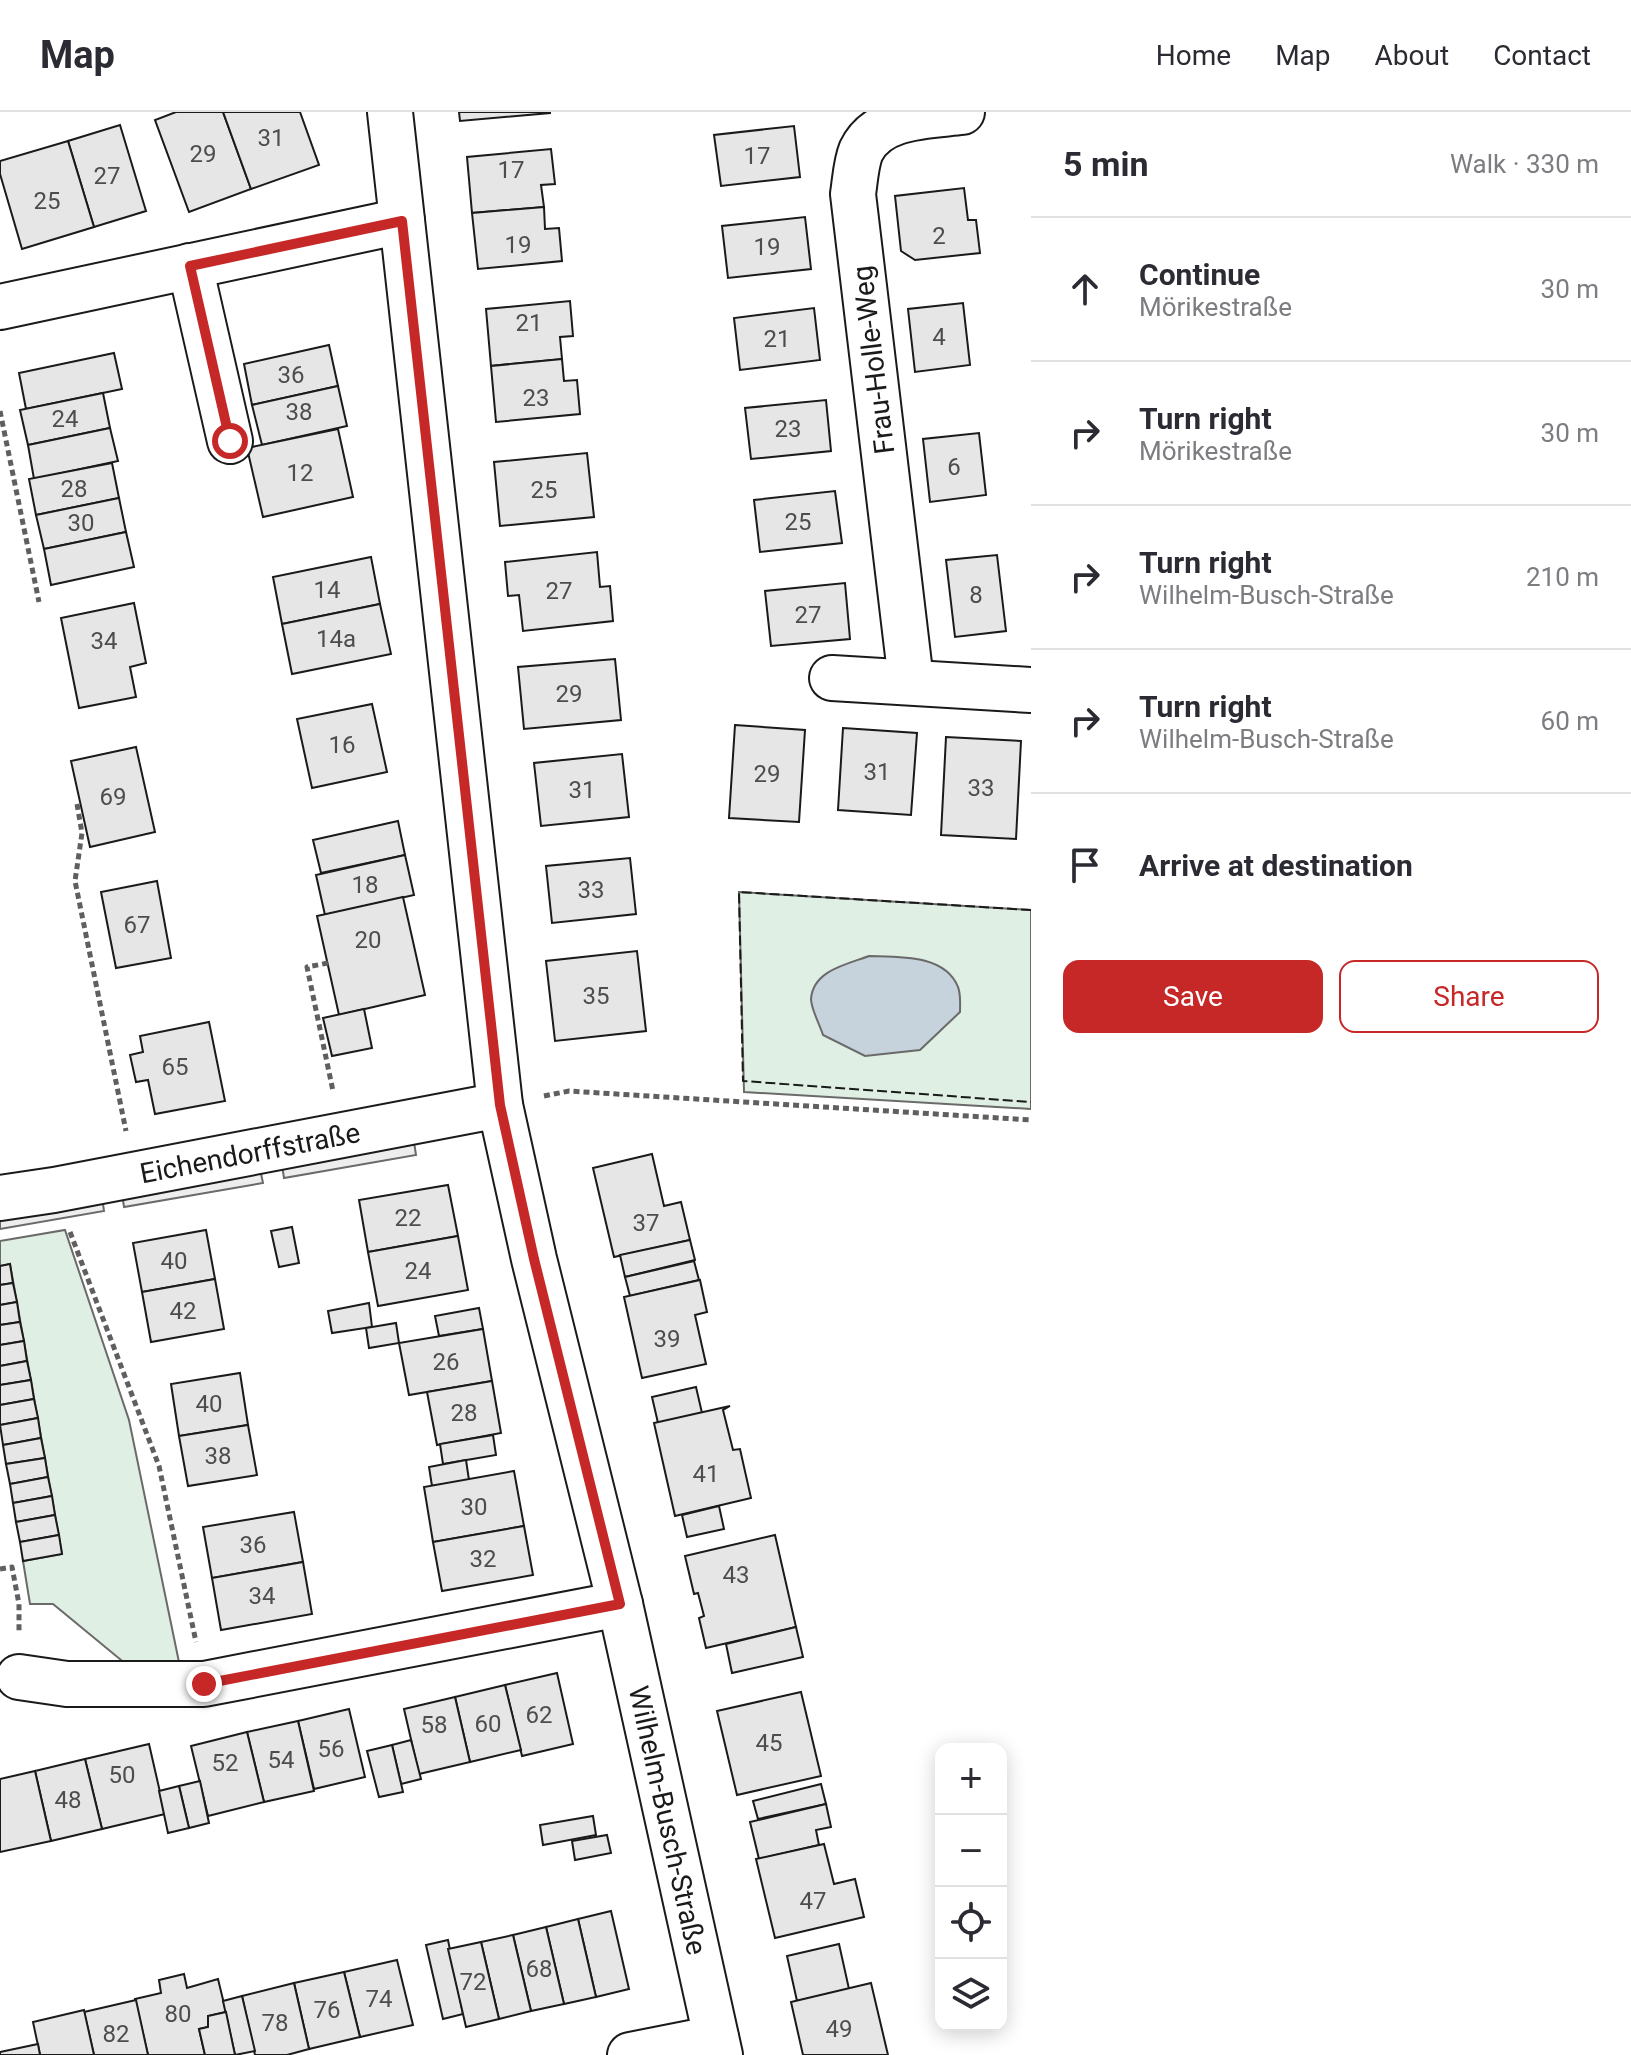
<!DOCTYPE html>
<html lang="en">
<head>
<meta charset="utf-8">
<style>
  body { margin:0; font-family:Roboto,sans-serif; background:#f2f2f3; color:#2b2b33 }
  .controls { position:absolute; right:24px; bottom:24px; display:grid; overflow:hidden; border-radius:16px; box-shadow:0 4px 20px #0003 }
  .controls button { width:72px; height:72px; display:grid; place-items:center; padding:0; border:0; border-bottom:2px solid #e1e1e2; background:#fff; color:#2b2b33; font:40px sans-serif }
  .stop { position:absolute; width:24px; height:24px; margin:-18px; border:6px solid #c62828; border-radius:50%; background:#fff }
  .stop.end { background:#c62828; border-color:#fff; box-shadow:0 2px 8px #0008 }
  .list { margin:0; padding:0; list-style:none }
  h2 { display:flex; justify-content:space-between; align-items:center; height:104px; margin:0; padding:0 32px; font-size:34px }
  h2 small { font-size:26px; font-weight:400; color:#7c7c81 }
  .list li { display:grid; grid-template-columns:52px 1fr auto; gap:24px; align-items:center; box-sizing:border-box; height:144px; padding:0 32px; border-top:2px solid #e1e1e2 }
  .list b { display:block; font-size:30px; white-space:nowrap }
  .list p { margin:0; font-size:26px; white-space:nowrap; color:#7c7c81 }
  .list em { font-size:26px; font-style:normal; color:#7c7c81 }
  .actions { display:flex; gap:16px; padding:24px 32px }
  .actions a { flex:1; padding:18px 0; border:2px solid #c62828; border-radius:16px; text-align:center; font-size:28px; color:#c62828 }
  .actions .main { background:#c62828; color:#fff }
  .icon { flex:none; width:44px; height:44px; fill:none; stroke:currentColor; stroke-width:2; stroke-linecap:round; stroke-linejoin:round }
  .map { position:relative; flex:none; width:1031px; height:1943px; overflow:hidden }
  header { display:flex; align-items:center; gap:48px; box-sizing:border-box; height:112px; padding:0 40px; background:#fff; border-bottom:2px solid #e1e1e2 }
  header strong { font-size:38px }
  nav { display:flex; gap:44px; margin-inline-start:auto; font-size:28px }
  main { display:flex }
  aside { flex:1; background:#fff }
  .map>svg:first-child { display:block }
  .green { fill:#e0efe3; stroke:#6a6a6a; stroke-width:2 }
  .parking { fill:#ededed; stroke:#6a6a6a; stroke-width:2 }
  .water { fill:#c6d2dc; stroke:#6a6a6a; stroke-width:2 }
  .building { fill:#e6e6e6; stroke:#1a1a1a; stroke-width:2 }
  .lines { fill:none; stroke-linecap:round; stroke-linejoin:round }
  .minor-casing { stroke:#1a1a1a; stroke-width:48 }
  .path { stroke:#5f5f5f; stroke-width:5; stroke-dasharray:6 4; stroke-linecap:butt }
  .minor { stroke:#fff; stroke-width:44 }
  .fence { stroke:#1a1a1a; stroke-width:2; stroke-dasharray:10 4; stroke-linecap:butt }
  .route { stroke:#c62828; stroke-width:10 }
  .labels { text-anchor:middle; stroke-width:6; stroke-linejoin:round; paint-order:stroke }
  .number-label { font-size:24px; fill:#4d4d4d }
  .street-label { font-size:28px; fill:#1a1a1a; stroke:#fff }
</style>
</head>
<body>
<header>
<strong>Map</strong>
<nav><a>Home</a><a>Map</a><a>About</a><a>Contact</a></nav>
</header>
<main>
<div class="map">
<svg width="1031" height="1943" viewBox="0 0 1031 1943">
  <rect width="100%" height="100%" fill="#fff"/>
  <g class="green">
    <path d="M739,780l292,18v199l-287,-17z"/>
    <path d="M65,1118l64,190 51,247 -42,7 -85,-70h-23l-7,-43 39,-7 -52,-290 -10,2v-25z"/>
  </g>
  <g class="parking">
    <path d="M414,1030l2,13 -132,23 -2,-13z"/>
    <path d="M260,1057l3,14 -139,24 -2,-14z"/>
    <path d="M102,1085l2,14 -104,18v-14z"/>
  </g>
  <path class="water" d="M869,844c29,1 76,-2 89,31 3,7 2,17 2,25l-40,38 -55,6 -42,-21c-3,-10 -12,-26 -12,-36 2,-29 37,-35 58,-43z"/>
  <g class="building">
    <path d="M176,0h47l28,77 -62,23 -34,-92z"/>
    <path d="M223,0h77l19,53 -68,24z"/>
    <path d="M459,0h91v1l-90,8z"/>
    <path d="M120,13l26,86 -52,16 -26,-86z"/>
    <path d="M794,14l6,51 -79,9 -7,-51z"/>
    <path d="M68,29l26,86 -72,22 -22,-75v-13z"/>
    <path d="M551,37l4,35 -14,1 3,22 -72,6 -5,-56z"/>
    <path d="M964,76l4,32h8l4,33 -65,7 -14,-9 -6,-55z"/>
    <path d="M544,95l1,22 14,-1 3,33 -84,8 -6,-56z"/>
    <path d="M805,105l6,52 -83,9 -6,-52z"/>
    <path d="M570,189l3,35 -13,1 2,22 -71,7 -5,-57z"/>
    <path d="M963,191l7,62 -55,7 -7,-63z"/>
    <path d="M814,196l6,52 -80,10 -6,-52z"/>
    <path d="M329,233l9,41 -86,19 -8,-41z"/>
    <path d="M114,241l8,36 -96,20 -7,-36z"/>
    <path d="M562,247l2,22 13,-1 3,34 -84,8 -5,-56z"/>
    <path d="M338,274l9,40 -85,19 -10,-40z"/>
    <path d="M103,281l7,35 -82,17 -8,-35z"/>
    <path d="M826,288l5,51 -80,8 -6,-51z"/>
    <path d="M110,316l8,33 -84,18 -6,-34z"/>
    <path d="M338,317l15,68 -90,20 -16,-69z"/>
    <path d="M979,321l7,62 -56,7 -7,-63z"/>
    <path d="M587,341l7,64 -94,9 -6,-64z"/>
    <path d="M112,351l7,35 -83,17 -7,-36z"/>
    <path d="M835,379l7,52 -82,9 -6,-52z"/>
    <path d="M119,386l7,34 -82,17 -8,-34z"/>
    <path d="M126,420l8,35 -83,18 -7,-36z"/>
    <path d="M597,440l3,35 10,-1 3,35 -90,10 -4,-36 -11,1 -3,-34z"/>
    <path d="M997,443l9,76 -51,6 -9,-77z"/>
    <path d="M371,445l9,47 -98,20 -9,-47z"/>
    <path d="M845,471l5,56 -79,7 -6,-55z"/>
    <path d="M134,491l12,60 -16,4 6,30 -57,11 -18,-90z"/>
    <path d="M380,492l11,50 -99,20 -10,-50z"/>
    <path d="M615,547l6,61 -97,9 -6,-62z"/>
    <path d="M372,592l15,68 -75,16 -15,-69z"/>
    <path d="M735,613l70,5 -6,92 -70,-4z"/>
    <path d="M843,616l74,5 -6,82 -73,-5z"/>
    <path d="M946,625l75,4 -5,98 -75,-4z"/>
    <path d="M136,635l19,85 -65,15 -19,-86z"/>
    <path d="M622,642l7,63 -88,9 -7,-63z"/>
    <path d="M398,709l7,34 -84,18 -8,-33z"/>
    <path d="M405,743l9,40 -89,20 -9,-40z"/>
    <path d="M630,746l6,56 -84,9 -6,-57z"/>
    <path d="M157,769l14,77 -55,10 -15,-76z"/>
    <path d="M403,785l22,98 -86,20 -22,-99z"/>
    <path d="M637,839l9,80 -91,10 -9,-80z"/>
    <path d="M364,897l8,39 -40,8 -9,-38z"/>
    <path d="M209,910l16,79 -70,13 -7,-34 -12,2 -6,-27 13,-3 -3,-16z"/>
    <path d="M652,1042l12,52 17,-4 9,38 -76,17 -21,-89z"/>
    <path d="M448,1073l10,51 -90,16 -9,-52z"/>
    <path d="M292,1115l7,36 -20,4 -8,-36z"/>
    <path d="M206,1118l9,49 -73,13 -9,-49z"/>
    <path d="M458,1124l10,54 -90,16 -10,-54z"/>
    <path d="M690,1128l5,20 -70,17 -5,-22z"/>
    <path d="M694,1149l5,19 -69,16 -5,-19z"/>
    <path d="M10,1152l3,19 -13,2v-19z"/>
    <path d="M215,1167l9,50 -73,13 -9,-50z"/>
    <path d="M700,1168l7,32 -12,3 11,49 -64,14 -18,-81z"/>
    <path d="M13,1171l4,19 -17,3v-20z"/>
    <path d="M17,1190l3,20 -20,3v-20z"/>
    <path d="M369,1191l3,24 -40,6 -4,-22z"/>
    <path d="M479,1196l4,21 -44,7 -4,-20z"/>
    <path d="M20,1210l4,19 -24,4v-20z"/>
    <path d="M396,1211l3,20 -30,5 -3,-20z"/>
    <path d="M483,1217l9,52 -83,14 -10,-52z"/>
    <path d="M24,1229l3,20 -27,5v-21z"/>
    <path d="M27,1249l4,19 -31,5v-19z"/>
    <path d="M240,1261l8,52 -69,11 -8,-52z"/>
    <path d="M31,1268l3,19 -34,6v-20z"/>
    <path d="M492,1269l9,52 -64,12 -10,-53z"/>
    <path d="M696,1275l6,26 -44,10 -6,-26z"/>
    <path d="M34,1287l4,19 -38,7v-20z"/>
    <path d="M730,1294l-7,4 10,40 7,-1 11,49 -76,18 -21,-93z"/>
    <path d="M38,1306l3,20 -38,7 -3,-20z"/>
    <path d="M248,1313l9,50 -69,11 -9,-50z"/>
    <path d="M493,1323l3,20 -53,9 -3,-20z"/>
    <path d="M41,1326l4,20 -39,6 -3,-19z"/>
    <path d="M45,1346l3,19 -38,7 -4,-20z"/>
    <path d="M466,1348l3,20 -37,6 -3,-19z"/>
    <path d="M514,1359l10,55 -91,16 -9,-55z"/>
    <path d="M48,1365l4,19 -39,7 -3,-19z"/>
    <path d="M52,1384l3,19 -39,7 -3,-19z"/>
    <path d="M719,1394l5,23 -37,8 -5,-22z"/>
    <path d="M294,1400l9,50 -91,16 -9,-51z"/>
    <path d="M55,1403l4,20 -39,7 -4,-20z"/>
    <path d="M524,1414l9,49 -91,16 -9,-49z"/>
    <path d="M59,1423l3,19 -39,7 -3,-19z"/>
    <path d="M775,1423l21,92 -90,21 -7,-30 5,-2 -6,-23 -4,1 -9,-38z"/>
    <path d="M303,1450l9,52 -91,16 -9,-52z"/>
    <path d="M796,1515l7,30 -71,16 -6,-29z"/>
    <path d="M557,1561l16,71 -51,12 -17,-71z"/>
    <path d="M505,1573l16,65 -51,12 -15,-65z"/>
    <path d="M801,1580l20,84 -84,19 -20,-84z"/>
    <path d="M455,1585l15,65 -51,12 -15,-65z"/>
    <path d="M349,1597l16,68 -51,12 -16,-68z"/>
    <path d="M298,1609l16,70 -50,11 -17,-70z"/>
    <path d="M247,1620l17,70 -56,14 -17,-70z"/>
    <path d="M411,1628l10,39 -20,5 -9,-39z"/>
    <path d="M149,1632l16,70 -63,15 -17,-70z"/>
    <path d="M392,1633l11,47 -24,5 -12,-46z"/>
    <path d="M85,1647l17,70 -51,12 -16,-70z"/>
    <path d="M35,1659l16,70 -51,11v-73z"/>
    <path d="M200,1669l9,42 -20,5 -10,-42z"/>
    <path d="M821,1672l5,20 -68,15 -5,-18z"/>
    <path d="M179,1674l10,42 -21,5 -9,-42z"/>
    <path d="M826,1692l5,23 -15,3 3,15 -60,14 -9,-37z"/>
    <path d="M593,1704l3,19 -53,10 -3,-20z"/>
    <path d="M607,1723l4,18 -36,7 -3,-19z"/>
    <path d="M824,1732l10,40 21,-5 9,38 -89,21 -19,-79z"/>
    <path d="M611,1799l18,78 -33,8 -18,-78z"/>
    <path d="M578,1807l18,78 -32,7 -18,-77z"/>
    <path d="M546,1815l18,77 -33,7 -18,-76z"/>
    <path d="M513,1823l18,76 -32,8 -18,-77z"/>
    <path d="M448,1828l15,74 -20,5 -17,-74z"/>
    <path d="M481,1830l18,77 -33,8 -18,-78z"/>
    <path d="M839,1832l10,45 -52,12 -10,-45z"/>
    <path d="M397,1848l16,65 -53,12 -16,-65z"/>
    <path d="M344,1860l16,65 -51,12 -15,-66z"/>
    <path d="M184,1862l3,14 31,-9 8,33 -18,4v11l-9,2 6,26h-57l-13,-56 26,-6 -2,-13z"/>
    <path d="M294,1871l15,66 -22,6h-32l-13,-59z"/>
    <path d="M871,1871l17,72h-85l-12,-53z"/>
    <path d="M242,1884l13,55 -20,4 -12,-54z"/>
    <path d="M136,1888l12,55h-54l-10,-43z"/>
    <path d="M84,1898l10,45h-54l-7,-33z"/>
    <path d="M226,1900l9,43h-30l-6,-26 9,-2v-11z"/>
    <path d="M38,1932l2,11h-40v-3z"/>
  </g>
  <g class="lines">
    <g class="minor-casing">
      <g id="minor">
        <path id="s1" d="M390,0l110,993 34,154 86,345 100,451"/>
        <path d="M190,154l40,175"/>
        <path d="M0,195l402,-86"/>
        <path d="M832,566l199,12"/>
        <path d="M911,569l-58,-487c2,-13 3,-31 8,-43 17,-36 67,-35 101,-39"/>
        <path id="s2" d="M0,1086l54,-8 446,-85"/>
        <path d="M19,1565l48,7h137l416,-80"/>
        <path d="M630,1943l86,-17"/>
      </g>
    </g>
    <g class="path">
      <path d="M0,299l39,191"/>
      <path d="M77,692l5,29 -7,48 51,250"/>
      <path d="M328,851l-21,4 26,124"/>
      <path d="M544,984l25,-5 462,29"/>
      <path d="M70,1120l89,234 37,176"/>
      <path d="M0,1457l12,-2 7,37v29"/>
    </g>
    <use href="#minor" class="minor"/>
    <path class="fence" d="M1031,798l-292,-18 4,189 288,21"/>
  </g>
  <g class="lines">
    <path class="route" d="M204,1572l416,-80 -86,-345 -34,-154 -98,-884 -212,45 40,175"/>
  </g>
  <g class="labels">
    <g class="number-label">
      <text x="271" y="34">31</text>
      <text x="203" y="50">29</text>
      <text x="757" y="52">17</text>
      <text x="511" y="66">17</text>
      <text x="107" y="72">27</text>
      <text x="47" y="97">25</text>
      <text x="939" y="132">2</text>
      <text x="518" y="141">19</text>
      <text x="767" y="143">19</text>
      <text x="529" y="219">21</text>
      <text x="939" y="233">4</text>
      <text x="777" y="235">21</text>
      <text x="291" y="271">36</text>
      <text x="536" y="294">23</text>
      <text x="299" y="308">38</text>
      <text x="65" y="315">24</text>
      <text x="788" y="325">23</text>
      <text x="954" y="363">6</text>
      <text x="300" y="369">12</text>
      <text x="74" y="385">28</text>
      <text x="544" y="386">25</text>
      <text x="798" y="418">25</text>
      <text x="81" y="419">30</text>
      <text x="327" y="486">14</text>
      <text x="559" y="487">27</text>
      <text x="976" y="491">8</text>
      <text x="808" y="511">27</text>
      <text x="336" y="535">14a</text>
      <text x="104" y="537">34</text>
      <text x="569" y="590">29</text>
      <text x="342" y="641">16</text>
      <text x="877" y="668">31</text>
      <text x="767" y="670">29</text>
      <text x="981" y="684">33</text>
      <text x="582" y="686">31</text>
      <text x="113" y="693">69</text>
      <text x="365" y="781">18</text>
      <text x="591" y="786">33</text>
      <text x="137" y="821">67</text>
      <text x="368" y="836">20</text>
      <text x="596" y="892">35</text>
      <text x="175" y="963">65</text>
      <text x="408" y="1114">22</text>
      <text x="646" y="1119">37</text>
      <text x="174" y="1157">40</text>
      <text x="418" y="1167">24</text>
      <text x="183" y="1207">42</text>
      <text x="667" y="1235">39</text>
      <text x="446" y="1258">26</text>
      <text x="209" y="1300">40</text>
      <text x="464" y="1309">28</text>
      <text x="218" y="1352">38</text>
      <text x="706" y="1370">41</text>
      <text x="474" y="1403">30</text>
      <text x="253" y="1441">36</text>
      <text x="483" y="1455">32</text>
      <text x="736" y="1471">43</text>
      <text x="262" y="1492">34</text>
      <text x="539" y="1611">62</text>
      <text x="488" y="1620">60</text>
      <text x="434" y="1621">58</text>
      <text x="769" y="1639">45</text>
      <text x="331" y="1645">56</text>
      <text x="281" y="1656">54</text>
      <text x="225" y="1659">52</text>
      <text x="122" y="1671">50</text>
      <text x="68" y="1696">48</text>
      <text x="813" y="1797">47</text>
      <text x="539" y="1865">68</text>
      <text x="473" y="1878">72</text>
      <text x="379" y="1895">74</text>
      <text x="327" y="1906">76</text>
      <text x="178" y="1910">80</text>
      <text x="275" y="1919">78</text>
      <text x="839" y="1925">49</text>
      <text x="116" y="1930">82</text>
    </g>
    <g class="street-label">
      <text transform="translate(873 248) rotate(-97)" y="10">Frau-Holle-Weg</text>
      <text dy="10" stroke="none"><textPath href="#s2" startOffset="254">Eichendorffstraße</textPath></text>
      <text dy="10" stroke="none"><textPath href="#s1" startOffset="1734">Wilhelm-Busch-Straße</textPath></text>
    </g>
  </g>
</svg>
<div class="controls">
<button>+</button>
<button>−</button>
<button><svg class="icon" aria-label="locate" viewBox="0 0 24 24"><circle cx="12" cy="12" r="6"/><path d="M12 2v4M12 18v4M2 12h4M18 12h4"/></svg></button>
<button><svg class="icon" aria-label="layers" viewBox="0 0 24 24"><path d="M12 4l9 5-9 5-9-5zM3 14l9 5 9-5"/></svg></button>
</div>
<div class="stop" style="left:230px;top:329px"></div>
<div class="stop end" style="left:204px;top:1572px"></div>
</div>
<aside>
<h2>5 min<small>Walk · 330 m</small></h2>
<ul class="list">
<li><svg class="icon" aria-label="ahead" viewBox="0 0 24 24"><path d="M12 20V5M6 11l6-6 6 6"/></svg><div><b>Continue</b><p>Mörikestraße</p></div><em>30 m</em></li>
<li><svg class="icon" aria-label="right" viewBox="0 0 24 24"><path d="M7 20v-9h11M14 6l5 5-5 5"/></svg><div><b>Turn right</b><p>Mörikestraße</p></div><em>30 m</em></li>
<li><svg class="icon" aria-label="right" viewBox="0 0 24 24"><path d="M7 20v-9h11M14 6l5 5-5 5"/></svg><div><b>Turn right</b><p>Wilhelm-Busch-Straße</p></div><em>210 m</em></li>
<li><svg class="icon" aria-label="right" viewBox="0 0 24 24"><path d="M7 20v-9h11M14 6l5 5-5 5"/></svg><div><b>Turn right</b><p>Wilhelm-Busch-Straße</p></div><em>60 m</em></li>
<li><svg class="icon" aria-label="arrive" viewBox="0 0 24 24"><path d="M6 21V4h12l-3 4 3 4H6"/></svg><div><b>Arrive at destination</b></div></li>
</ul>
<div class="actions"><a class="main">Save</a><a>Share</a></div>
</aside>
</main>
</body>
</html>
